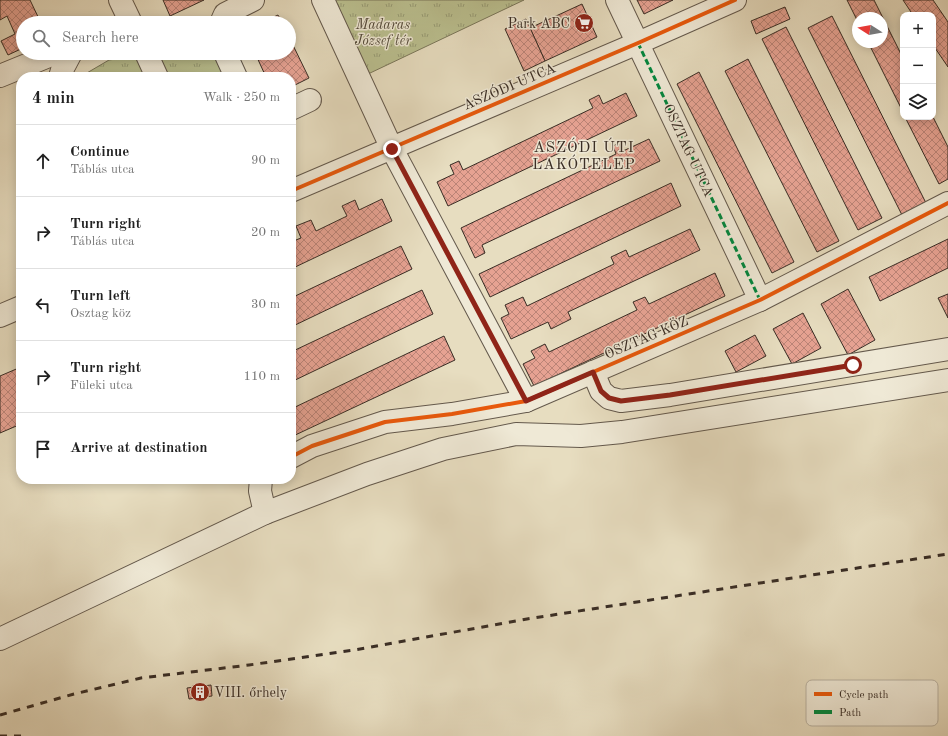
<!DOCTYPE html>
<html lang="en">
<head>
<meta charset="utf-8">
<style>
  body { margin:0; font-family:"Old Standard TT",serif; background:#f6f6f6; color:#222 }
  .controls { position:absolute; right:12px; top:12px; display:grid; overflow:hidden; border-radius:8px; box-shadow:0 2px 10px #0003 }
  .controls button { width:36px; height:36px; display:grid; place-items:center; padding:0; border:0; border-bottom:1px solid #e0e0e0; background:#fff; color:#222; font:20px sans-serif }
  .compass { position:absolute; left:852px; top:12px; width:36px; height:36px; border-radius:50%; background:#fff; box-shadow:0 2px 10px #0003; rotate:281deg }
  .stop { position:absolute; width:12px; height:12px; margin:-9px; border:3px solid #8f2418; border-radius:50%; background:#fff }
  .stop.end { background:#8f2418; border-color:#fff; box-shadow:0 1px 4px #0008 }
  .list { margin:0; padding:0; list-style:none }
  h2 { display:flex; justify-content:space-between; align-items:center; height:52px; margin:0; padding:0 16px; font-size:17px }
  h2 small { font-size:13px; font-weight:400; color:#767676 }
  .list li { display:grid; grid-template-columns:26px 1fr auto; gap:12px; align-items:center; box-sizing:border-box; height:72px; padding:0 16px; border-top:1px solid #e0e0e0 }
  .list b { display:block; font-size:15px; white-space:nowrap }
  .list p { margin:0; font-size:13px; white-space:nowrap; color:#767676 }
  .list em { font-size:13px; font-style:normal; color:#767676 }
  .icon { flex:none; width:22px; height:22px; fill:none; stroke:currentColor; stroke-width:2; stroke-linecap:round; stroke-linejoin:round }
  .map { position:relative; flex:none; width:948px; height:736px; overflow:hidden }
  .search { position:absolute; background:#fff; box-shadow:0 2px 10px #0003; left:16px; top:16px; width:280px; height:44px; display:flex; align-items:center; gap:10px; box-sizing:border-box; padding:0 14px; border-radius:22px; color:#767676; font-size:15px }
  .panel { position:absolute; background:#fff; box-shadow:0 2px 10px #0003; left:16px; top:72px; width:280px; height:412px; border-radius:16px }
  .map>svg:first-child { display:block }
  .grass { fill:url(#grass-tufts); stroke:#7a765a }
  .building { fill:url(#building-cross-hatch); stroke:#392d25 }
  .lines { fill:none; stroke-linecap:round; stroke-linejoin:round }
  .minor-casing { stroke:#64594c; stroke-width:24 }
  .minor { stroke:#efe9d6; stroke-width:22 }
  .rail { stroke:#392d25; stroke-width:3; stroke-dasharray:7 7; stroke-linecap:butt }
  .quiet { stroke:#00873e; stroke-width:3; stroke-dasharray:6 3; stroke-linecap:butt }
  .cycleway-casing { stroke:#efe9d6; stroke-width:6 }
  .cycleway { stroke:#e8590c; stroke-width:4 }
  .route { stroke:#8f2418; stroke-width:5 }
  .labels { text-anchor:middle; stroke-width:3; stroke-linejoin:round; paint-order:stroke }
  .poi-label { font-size:14px; fill:#392d25; stroke:#efe9d6; text-anchor:end }
  .park-label { font-size:14px; font-style:italic; fill:#534a3a; stroke:#efe9d6 }
  .street-label { font-size:14px; fill:#392d25; stroke:#efe9d6 }
  .neighbourhood-label { font-size:15px; letter-spacing:1px; fill:#392d25; stroke:#efe9d6 }
  .key { fill:#efe9d6; stroke:#b8b1a1; stroke-width:1 }
  .key-label { font-size:11px; fill:#392d25 }
</style>
</head>
<body>
<div class="map">
<svg width="948" height="736" viewBox="0 0 948 736">
  <defs>
    <pattern id="grass-tufts" width="24" height="20" patternUnits="userSpaceOnUse"><rect width="24" height="20" fill="#babf8f"/><path d="M3 7l-1-3M5 7V3M7 7l1-3M15 17l-1-3M17 17v-4M19 17l1-3" fill="none" stroke="#989c75"/></pattern>
    <pattern id="building-cross-hatch" width="8" height="8" patternUnits="userSpaceOnUse"><rect width="8" height="8" fill="#e6a292"/><path d="M0 0l8 8M0 8l8-8" fill="none" stroke="#bb8477"/></pattern>
  </defs>
  <rect width="100%" height="100%" fill="#e7ddc0"/>
  <filter id="stains"><feTurbulence type="fractalNoise" baseFrequency=".005" numOctaves="4"/><feColorMatrix values="0 0 0 0 .2 0 0 0 0 .09 0 0 0 0 .02 0 0 0 .5 -.17"/></filter>
  <radialGradient id="worn" r=".72"><stop offset=".6" stop-color="#630" stop-opacity="0"/><stop offset="1" stop-color="#630" stop-opacity=".3"/></radialGradient>
  <g class="grass">
    <path d="M334,0h190l-156,74z"/>
    <path d="M156,53h57l11,24h-144l29,-17z"/>
  </g>
  <g class="building">
    <path d="M0,0h30l11,23h-18v25l-15,7 -7,-14 14,-7 -8,-18 -7,4z"/>
    <path d="M163,0h41l-34,16z"/>
    <path d="M637,0h36l-29,14z"/>
    <path d="M847,0h27l29,58v54l-35,-70h14v-24h-24v4z"/>
    <path d="M903,0h30l15,22v45l-15,-22v-30h-20z"/>
    <path d="M582,4l15,33 -52,24 -15,-33z"/>
    <path d="M785,7l5,12 -34,15 -5,-13z"/>
    <path d="M278,15l4,8h-21z"/>
    <path d="M832,16l96,191 -24,12 -96,-191z"/>
    <path d="M526,19l19,42 -21,10 -19,-42z"/>
    <path d="M786,27l96,191 -24,12 -96,-191z"/>
    <path d="M289,37l20,41 -18,9v-10h-25l-11,-24h34z"/>
    <path d="M748,59l91,182 -22,11 -92,-181z"/>
    <path d="M699,72l95,190 -22,11 -95,-189z"/>
    <path d="M626,93l11,23 -189,90 -11,-24 17,-8 -4,-9 9,-4 4,9 130,-62 -4,-8 10,-5 4,9z"/>
    <path d="M905,117h28l15,30v32l-9,5z"/>
    <path d="M649,139l11,22 -178,84 3,8 -10,5 -14,-30 155,-74 -3,-8 6,-3 4,8z"/>
    <path d="M671,183l10,23 -191,91 -11,-23z"/>
    <path d="M382,199l10,22 -101,48v-27l10,-4 -5,-12 15,-6 5,11 31,-15 -5,-10 13,-6 4,10z"/>
    <path d="M690,229l10,21 -132,62 3,7 -20,10 -3,-7 -37,17 -10,-21 8,-4 -4,-9 18,-8 4,9 87,-42 -3,-7 15,-7 3,7z"/>
    <path d="M948,239v29l-68,33 -11,-24z"/>
    <path d="M401,246l11,23 -121,58v-29z"/>
    <path d="M715,273l10,23 -191,90 -11,-22 12,-6 -4,-7 14,-7 4,8 88,-42 -4,-8 12,-5 4,7z"/>
    <path d="M848,289l27,51 -27,15 -27,-51z"/>
    <path d="M422,290l11,24 -142,68v-30z"/>
    <path d="M948,294v24l-10,-20z"/>
    <path d="M803,313l18,35 -29,16 -19,-35z"/>
    <path d="M755,335l11,21 -30,16 -11,-21z"/>
    <path d="M444,336l11,24 -164,77v-28z"/>
    <path d="M21,367v57l-21,9v-57z"/>
    <path d="M211,685l1,11 -23,3 -2,-11z"/>
  </g>
  <g class="lines">
    <g class="minor-casing">
      <g id="minor">
        <path d="M120,0l11,23"/>
        <path d="M323,0l69,149 134,252"/>
        <path d="M617,0l143,300"/>
        <path d="M221,23l4,-9 28,-14"/>
        <path d="M146,53l11,24"/>
        <path d="M225,53l11,24"/>
        <path d="M0,76l56,-23"/>
        <path d="M60,77l2,-7 9,-17"/>
        <path d="M291,109l19,-9"/>
        <path d="M291,191l347,-148 97,-43"/>
        <path d="M0,316l21,-9"/>
        <path d="M593,372l8,19 8,7 12,3 49,-6 278,-46"/>
        <path d="M291,457l21,-11 73,-24 67,-8 74,-13 234,-101 188,-97"/>
        <path d="M261,479l-1,12 5,22"/>
        <path d="M0,639l265,-126 102,-39 76,-25 73,-15 65,2 41,-4 326,-52"/>
      </g>
    </g>
    <use href="#minor" class="minor"/>
    <g class="rail">
      <path d="M0,715l74,-21 67,-16 108,-13 105,-15 173,-31 421,-65"/>
      <path d="M0,736h25"/>
    </g>
    <g class="quiet">
      <path d="M638,43l122,257"/>
      <path d="M392,149l134,252"/>
    </g>
    <g class="cycleway-casing">
      <g id="cycleway">
        <path d="M291,191l347,-148 97,-43"/>
        <path d="M291,457l21,-11 73,-24 67,-8 74,-13 234,-101 188,-97"/>
      </g>
    </g>
    <use href="#cycleway" class="cycleway"/>
  </g>
  <g class="lines">
    <path class="route" d="M392,149l134,252 67,-29 8,19 8,7 12,3 49,-6 183,-30"/>
  </g>
  <defs>
    <g id="supermarket-disc" transform="scale(1)"><circle r="9.5" fill="#8f2418" stroke="#efe9d6"/><path d="M-6-5.5h2.5l.6 2H6L4.5 2H-2.5L-4.4-4H-6ZM-1.5 3.2a1.3 1.3 0 1 0 .1 0ZM3 3.2a1.3 1.3 0 1 0 .1 0Z" fill="#fff"/></g>
    <g id="building-disc" transform="scale(1)"><circle r="9.5" fill="#8f2418" stroke="#efe9d6"/><path d="M-4-6H4V6H1V3H-1V6H-4ZM-2.5-4.3h1.7v1.8h-1.7ZM.8-4.3h1.7v1.8H.8ZM-2.5-1h1.7V.8h-1.7ZM.8-1h1.7V.8H.8Z" fill="#fff"/></g>
  </defs>
  <g fill-rule="evenodd">
    <use href="#supermarket-disc" x="584" y="23"/>
    <use href="#building-disc" x="200" y="692"/>
  </g>
  <g class="labels">
    <g class="poi-label">
      <text x="570" y="28">Park ABC</text>
      <text x="214" y="697" text-anchor="start">VIII. őrhely</text>
    </g>
    <g class="park-label">
      <text x="383" y="29">Madaras<tspan x="383" dy="16">József tér</tspan></text>
    </g>
    <g class="street-label">
      <text transform="translate(509 86) rotate(-23)" y="5">ASZÓDI UTCA</text>
      <text transform="translate(689 150) rotate(65)" y="5">OSZTAG UTCA</text>
      <text transform="translate(646 337) rotate(-23)" y="5">OSZTAG KÖZ</text>
    </g>
    <g class="neighbourhood-label">
      <text x="584" y="152">ASZÓDI ÚTI<tspan x="584" dy="17">LAKÓTELEP</tspan></text>
    </g>
  </g>
  <rect x="806" y="680" width="132" height="46" rx="6" class="key"/>
  <rect x="814" y="692" width="18" height="4" fill="#e8590c"/>
  <rect x="814" y="710" width="18" height="4" fill="#00873e"/>
  <g class="key-label">
    <text x="839" y="698">Cycle path</text>
    <text x="839" y="716">Path</text>
  </g>
  <rect width="100%" height="100%" filter="url(#stains)"/>
  <rect width="100%" height="100%" fill="url(#worn)"/>
</svg>
<div class="controls">
<button>+</button>
<button>−</button>
<button><svg class="icon" aria-label="layers" viewBox="0 0 24 24"><path d="M12 4l9 5-9 5-9-5zM3 14l9 5 9-5"/></svg></button>
</div>
<svg class="compass" viewBox="-18 -18 36 36"><path d="M0-13l5 13h-10z" fill="#e53935"/><path d="M0 13l5-13h-10z" fill="#767676"/></svg>
<div class="stop" style="left:853px;top:365px"></div>
<div class="stop end" style="left:392px;top:149px"></div>
<div class="search"><svg class="icon" aria-label="search" viewBox="0 0 24 24"><circle cx="10" cy="10" r="6"/><path d="M15 15l6 6"/></svg>Search here</div>
<section class="panel">
<h2>4 min<small>Walk · 250 m</small></h2>
<ul class="list">
<li><svg class="icon" aria-label="ahead" viewBox="0 0 24 24"><path d="M12 20V5M6 11l6-6 6 6"/></svg><div><b>Continue</b><p>Táblás utca</p></div><em>90 m</em></li>
<li><svg class="icon" aria-label="right" viewBox="0 0 24 24"><path d="M7 20v-9h11M14 6l5 5-5 5"/></svg><div><b>Turn right</b><p>Táblás utca</p></div><em>20 m</em></li>
<li><svg class="icon" aria-label="left" viewBox="0 0 24 24"><path d="M17 20v-9H6M10 6l-5 5 5 5"/></svg><div><b>Turn left</b><p>Osztag köz</p></div><em>30 m</em></li>
<li><svg class="icon" aria-label="right" viewBox="0 0 24 24"><path d="M7 20v-9h11M14 6l5 5-5 5"/></svg><div><b>Turn right</b><p>Füleki utca</p></div><em>110 m</em></li>
<li><svg class="icon" aria-label="arrive" viewBox="0 0 24 24"><path d="M6 21V4h12l-3 4 3 4H6"/></svg><div><b>Arrive at destination</b></div></li>
</ul>
</section>
</div>
</body>
</html>
